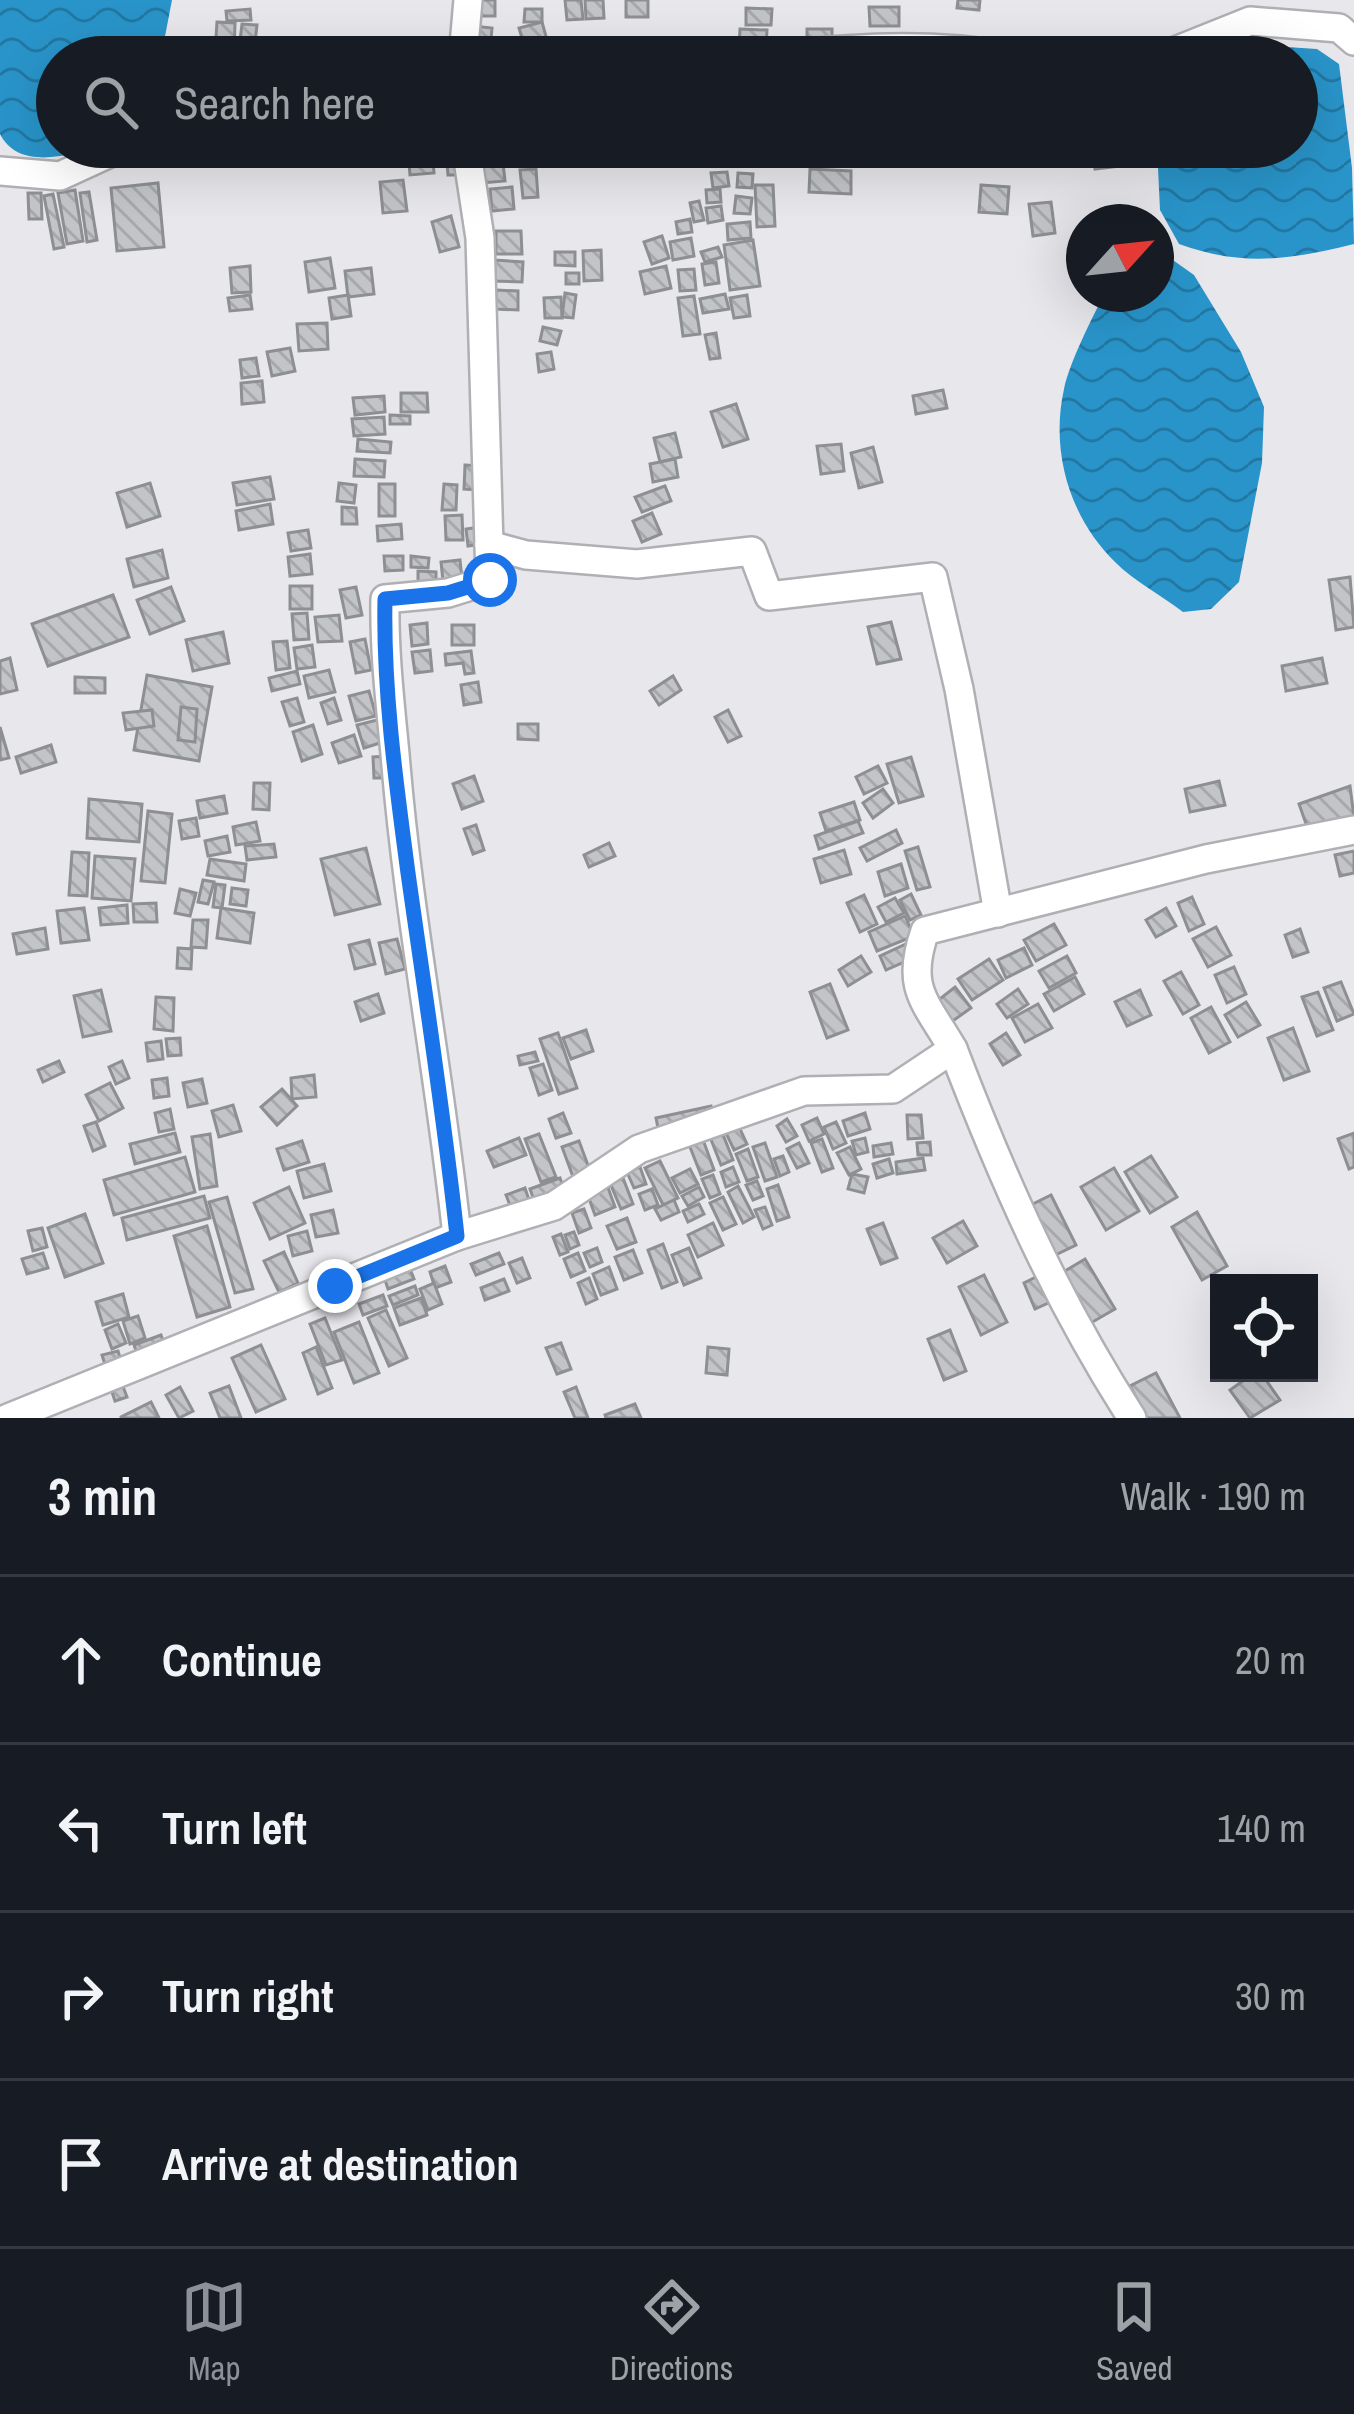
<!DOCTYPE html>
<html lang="en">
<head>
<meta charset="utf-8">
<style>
  body { margin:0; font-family:"Archivo Narrow",sans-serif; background:#20242c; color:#f1f3f6 }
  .controls { position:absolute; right:36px; bottom:36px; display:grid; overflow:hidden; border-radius:0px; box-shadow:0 12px 48px #0002 }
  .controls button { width:108px; height:108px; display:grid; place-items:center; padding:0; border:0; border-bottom:3px solid #363941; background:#171b24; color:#f1f3f6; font:60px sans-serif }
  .compass { position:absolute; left:1066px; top:204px; width:108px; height:108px; border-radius:50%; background:#171b24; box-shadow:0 12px 48px #0002; rotate:63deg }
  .stop { position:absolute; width:36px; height:36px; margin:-27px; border:9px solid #1a73e8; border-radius:50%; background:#fff }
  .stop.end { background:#1a73e8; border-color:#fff; box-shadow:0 3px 12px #0008 }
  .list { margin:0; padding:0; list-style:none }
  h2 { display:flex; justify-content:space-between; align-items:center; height:156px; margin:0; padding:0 48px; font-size:51px }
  h2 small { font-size:39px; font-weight:400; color:#9ea1a6 }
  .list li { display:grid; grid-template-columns:78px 1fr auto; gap:36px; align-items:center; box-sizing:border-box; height:168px; padding:0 48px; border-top:3px solid #363941 }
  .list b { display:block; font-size:45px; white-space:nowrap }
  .list em { font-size:39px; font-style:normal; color:#9ea1a6 }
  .icon { flex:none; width:66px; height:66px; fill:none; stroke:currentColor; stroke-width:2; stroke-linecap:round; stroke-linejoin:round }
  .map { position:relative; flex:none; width:1354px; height:1418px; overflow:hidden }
  .search { position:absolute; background:#171b24; box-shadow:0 12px 48px #0002; left:36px; right:36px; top:36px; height:132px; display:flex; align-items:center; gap:30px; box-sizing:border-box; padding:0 42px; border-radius:66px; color:#9ea1a6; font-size:45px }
  .sheet { height:828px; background:#171b24 }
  nav { display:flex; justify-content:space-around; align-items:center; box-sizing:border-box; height:168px; border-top:3px solid #363941; background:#171b24; font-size:33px; color:#9ea1a6 }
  nav a { display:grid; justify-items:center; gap:6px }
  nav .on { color:#8c9099 }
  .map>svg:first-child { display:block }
  .water { fill:url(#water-waves) }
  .building { fill:url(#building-back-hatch); stroke:#8d8f93; stroke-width:3 }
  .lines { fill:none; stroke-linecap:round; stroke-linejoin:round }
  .minor-casing { stroke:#b0b0b4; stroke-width:32 }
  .minor { stroke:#fff; stroke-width:27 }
  .route { stroke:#1a73e8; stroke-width:15 }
</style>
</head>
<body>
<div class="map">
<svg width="1354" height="1418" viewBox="0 0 1354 1418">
  <defs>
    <pattern id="water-waves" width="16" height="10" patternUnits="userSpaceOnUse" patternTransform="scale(3)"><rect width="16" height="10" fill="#2994c9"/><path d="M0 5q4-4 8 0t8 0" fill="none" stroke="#2278a3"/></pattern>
    <pattern id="building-back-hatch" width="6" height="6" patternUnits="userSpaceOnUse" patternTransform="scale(3)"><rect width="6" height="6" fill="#c2c4c8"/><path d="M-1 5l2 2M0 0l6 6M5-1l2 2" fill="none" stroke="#a6a8ab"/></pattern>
  </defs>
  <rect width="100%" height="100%" fill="#e8e7ec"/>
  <g class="water">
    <path d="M0,0h172l-11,57h-104v90h44c-33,8 -82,24 -101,-13z"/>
    <path d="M1271,46l46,3 22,15 13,104 2,76c-65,16 -111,23 -175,0l-19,-34 -3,-63h140v-90h-71z"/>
    <path d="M1163,253l31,22 47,77 23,55 -2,56 -23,119 -28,27 -28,3c-22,-17 -49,-31 -68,-50 -45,-44 -65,-110 -51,-173 6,-28 27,-68 40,-95h52v-40z"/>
  </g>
  <g class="building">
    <path d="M477,0h18v16h-19z"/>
    <path d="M565,0h16l2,19 -16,1z"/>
    <path d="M585,0h18l1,18 -18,1z"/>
    <rect x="626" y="0" width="22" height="17"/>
    <path d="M958,0h22l-1,10 -22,-2z"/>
    <path d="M869,7h30v19h-29z"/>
    <path d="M746,8l26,1 -1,16h-25z"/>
    <path d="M250,9l1,11 -24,1 -1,-10z"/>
    <path d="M525,9h17v13h-18z"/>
    <path d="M217,22l18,1 -1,31 -19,-1z"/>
    <path d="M542,22l5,18 -23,5 -5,-17z"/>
    <path d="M242,24l15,1 -3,26 -15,-2z"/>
    <path d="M473,26l19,2 -2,23 -20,-2z"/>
    <path d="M740,29l27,1 -1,18 -27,-1z"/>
    <rect x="807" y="29" width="25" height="17"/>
    <path d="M695,38l2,19h-27l-1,-17z"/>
    <rect x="525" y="50" width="25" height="7"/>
    <path d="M555,147h20l1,10 -19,3z"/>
    <path d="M756,147h25l1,12 -25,1z"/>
    <path d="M930,147h21l-1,13 -21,-2z"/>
    <path d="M976,147h24l-1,11 -24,-3z"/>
    <rect x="1074" y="147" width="13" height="16"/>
    <path d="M1092,147h43l2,17 -42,5z"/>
    <path d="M432,150l2,23 -24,2 -2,-23z"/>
    <path d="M446,151h16l1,24h-15z"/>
    <path d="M502,154l3,27 -23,2 -3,-26z"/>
    <path d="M536,169l2,28 -15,1 -3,-28z"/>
    <path d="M810,169l41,2v23l-42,-2z"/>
    <path d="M727,172l2,14 -16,2 -2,-15z"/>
    <path d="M738,173l15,1 -1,14 -15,-1z"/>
    <path d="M403,180l4,31 -24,2 -3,-31z"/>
    <path d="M158,183l6,64 -47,4 -6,-63z"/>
    <path d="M755,185h18l2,41 -18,1z"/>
    <path d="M981,185l28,2 -2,27 -28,-2z"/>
    <path d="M512,187l2,22 -22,2 -2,-22z"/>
    <path d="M720,189l1,13 -14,1 -1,-13z"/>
    <path d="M75,190l8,51 -16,3 -9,-51z"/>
    <path d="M89,192l8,48 -10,2 -7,-49z"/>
    <path d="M28,193h13l1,26h-13z"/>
    <path d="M53,194l11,53 -10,2 -10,-53z"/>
    <path d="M736,196l16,2 -2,16 -16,-1z"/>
    <path d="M699,201l5,19 -10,2 -4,-19z"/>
    <path d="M1051,202l4,31 -22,3 -4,-32z"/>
    <path d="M721,206l2,14 -15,3 -2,-15z"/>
    <path d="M451,216l8,31 -19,5 -8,-30z"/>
    <path d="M690,219l2,13 -14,2 -2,-12z"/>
    <path d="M750,222l1,16 -23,2 -1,-16z"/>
    <path d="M496,231h25l1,23h-26z"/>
    <path d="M662,236l7,22 -17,6 -8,-22z"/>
    <path d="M691,238l3,18 -21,4 -3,-18z"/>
    <path d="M753,240l7,46 -30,4 -6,-45z"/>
    <path d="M718,247l4,10 -17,5 -4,-10z"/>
    <path d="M601,250l1,30 -18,1 -1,-30z"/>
    <path d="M555,252h20v14l-20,-1z"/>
    <path d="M330,258l5,30 -26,4 -4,-30z"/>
    <path d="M494,260l29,2 -1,20 -29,-1z"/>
    <path d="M716,262l3,21 -14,2 -3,-21z"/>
    <path d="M250,266l1,26 -19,1 -2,-25z"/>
    <path d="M666,266l5,22 -26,6 -5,-22z"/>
    <path d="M371,268l3,26 -26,3 -3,-26z"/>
    <path d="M694,269l2,21 -16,1 -2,-21z"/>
    <rect x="566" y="273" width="13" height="11"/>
    <path d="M496,290l22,1v19l-22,-1z"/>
    <path d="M565,293l11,2 -3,23 -11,-1z"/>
    <path d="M725,294l4,15 -26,4 -3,-14z"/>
    <path d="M250,295l2,14 -22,2 -2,-13z"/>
    <path d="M348,295l3,21 -19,3 -3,-21z"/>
    <path d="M747,295l3,21 -16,2 -4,-20z"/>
    <path d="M694,296l6,38 -17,2 -5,-38z"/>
    <path d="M561,297l1,21h-17l-1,-20z"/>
    <path d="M327,323l1,26 -29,2 -2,-27z"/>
    <path d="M543,327l18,4 -4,14 -17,-4z"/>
    <path d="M716,333l4,25 -10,1 -5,-24z"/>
    <path d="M290,348l5,23 -23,5 -5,-24z"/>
    <path d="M551,352l3,17 -15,3 -2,-18z"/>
    <path d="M256,358l3,18 -17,2 -2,-18z"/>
    <path d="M262,381l2,21 -22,2 -1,-21z"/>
    <path d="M943,390l4,18 -31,6 -3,-18z"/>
    <path d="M401,393h26l1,19h-27z"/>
    <path d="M384,396l1,16 -30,3 -2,-17z"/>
    <path d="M736,404l12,35 -25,8 -12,-35z"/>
    <path d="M390,415l20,1v8h-20z"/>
    <path d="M384,417l1,17 -31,2 -2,-17z"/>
    <path d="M675,433l6,24 -21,5 -6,-24z"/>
    <path d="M358,439l33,3 -1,11 -33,-2z"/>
    <path d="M841,444l3,27 -23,3 -4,-28z"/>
    <path d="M873,447l9,35 -23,6 -8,-35z"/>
    <path d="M355,459l30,2 -1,16 -30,-1z"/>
    <path d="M675,459l3,18 -25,5 -3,-18z"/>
    <path d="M465,465l14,1 -1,24 -14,-1z"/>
    <path d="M270,477l4,22 -37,6 -4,-22z"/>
    <path d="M150,483l10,33 -33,11 -10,-34z"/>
    <path d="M339,483l17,2 -2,18 -17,-2z"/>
    <rect x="379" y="484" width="16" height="32"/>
    <path d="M444,484l13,1 -1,25h-14z"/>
    <path d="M665,486l6,15 -29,11 -7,-15z"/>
    <path d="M270,504l3,20 -34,6 -3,-19z"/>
    <path d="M342,507l14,1 1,16h-15z"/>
    <path d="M652,513l9,21 -19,8 -9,-21z"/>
    <path d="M462,515l1,25h-17l-1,-24z"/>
    <path d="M401,524l1,15 -24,2 -1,-15z"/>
    <path d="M481,527l2,17 -15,2 -2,-17z"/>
    <path d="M308,530l3,18 -20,3 -3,-18z"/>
    <path d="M162,550l6,28 -34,9 -7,-28z"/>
    <path d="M310,554l2,20 -22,2 -2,-19z"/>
    <path d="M384,556h19v14l-18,1z"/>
    <path d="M411,556l18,2 -1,10 -17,-1z"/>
    <path d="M460,560l2,19 -19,2 -2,-19z"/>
    <path d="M418,571l18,1v15h-18z"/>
    <path d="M1350,577l4,50 -18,3 -7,-50z"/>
    <rect x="290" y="586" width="22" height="23"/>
    <path d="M171,587l13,34 -34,13 -13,-34z"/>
    <path d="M356,587l6,28 -16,3 -6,-28z"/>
    <path d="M113,595l16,42 -81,29 -16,-42z"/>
    <path d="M307,613l2,26 -15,1 -2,-26z"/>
    <path d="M339,615l3,26 -24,1 -3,-25z"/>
    <path d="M891,622l10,37 -24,5 -9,-37z"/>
    <path d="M427,623l1,21 -16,2 -2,-21z"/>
    <rect x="452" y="625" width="22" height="20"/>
    <path d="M223,632l6,31 -36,8 -7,-31z"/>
    <path d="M365,639l6,31 -15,3 -6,-31z"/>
    <path d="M287,641l3,27 -14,2 -3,-28z"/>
    <path d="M312,645l3,22 -18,2 -3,-21z"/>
    <path d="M430,650l2,21 -17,2 -3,-21z"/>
    <path d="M471,651l3,22 -9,1 -2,-11 -17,2 -1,-11z"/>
    <path d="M10,658l7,32 -17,4v-33z"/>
    <path d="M1322,658l5,25 -41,8 -4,-25z"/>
    <path d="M329,670l6,22 -26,6 -5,-22z"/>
    <path d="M297,671l3,13 -28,7 -3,-13z"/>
    <path d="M147,675l65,12 -13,74 -65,-11z"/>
    <path d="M673,676l8,14 -22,15 -9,-14z"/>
    <path d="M75,677l30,1v15h-30z"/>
    <path d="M478,682l3,20 -17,3 -3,-20z"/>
    <path d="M369,691l7,25 -20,5 -7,-25z"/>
    <path d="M297,698l7,24 -14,4 -8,-24z"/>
    <path d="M334,698l7,22 -13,4 -7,-21z"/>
    <path d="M181,707l16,2 -2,33 -17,-2z"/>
    <path d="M152,710l2,16 -28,4 -3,-17z"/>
    <path d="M728,710l13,26 -13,6 -13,-25z"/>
    <path d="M377,720l6,22 -19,6 -7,-23z"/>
    <path d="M518,724h20v16l-20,-1z"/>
    <path d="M313,725l9,29 -20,7 -9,-29z"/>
    <path d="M0,727l9,31 -9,2z"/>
    <path d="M354,735l7,21 -22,7 -7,-20z"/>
    <path d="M51,745l5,17 -35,11 -5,-16z"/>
    <path d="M388,756l2,22h-16l-1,-21z"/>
    <path d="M911,757l12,39 -24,7 -12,-39z"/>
    <path d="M878,766l9,17 -23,11 -8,-17z"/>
    <path d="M474,776l9,25 -21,8 -9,-25z"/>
    <path d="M1219,781l6,24 -35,7 -5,-23z"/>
    <path d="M254,783h16l-1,27 -16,-1z"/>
    <path d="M1350,786l4,31 -45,15 -10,-28z"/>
    <path d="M883,789l10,14 -20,15 -10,-15z"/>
    <path d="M224,796l3,17 -27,5 -3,-17z"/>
    <path d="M89,799l53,5 -3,38 -52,-4z"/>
    <path d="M854,802l6,18 -34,11 -6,-18z"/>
    <path d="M148,811l24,3 -7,69 -24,-2z"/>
    <path d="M196,818l3,18 -17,3 -3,-18z"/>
    <path d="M858,821l5,12 -44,16 -4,-13z"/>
    <path d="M256,822l4,19 -24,4 -3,-18z"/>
    <path d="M476,825l8,25 -11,4 -9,-25z"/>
    <path d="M896,830l6,13 -35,18 -7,-13z"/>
    <path d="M227,836l3,16 -22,4 -3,-15z"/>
    <path d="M609,843l6,13 -26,11 -5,-12z"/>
    <path d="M274,844l2,13 -29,3 -2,-14z"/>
    <path d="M918,847l12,40 -13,3 -12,-39z"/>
    <path d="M366,848l14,56 -45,11 -14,-56z"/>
    <path d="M844,850l7,24 -30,9 -7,-24z"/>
    <path d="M1354,851v22l-14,3 -5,-21z"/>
    <path d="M72,852l17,1 -2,43 -18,-1z"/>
    <path d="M95,856l40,3 -4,42 -39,-3z"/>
    <path d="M210,859l36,5 -2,17 -37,-6z"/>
    <path d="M901,864l7,24 -23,8 -7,-24z"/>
    <path d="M203,880l11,2 -6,22 -10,-2z"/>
    <path d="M216,884l9,1 -3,23 -9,-1z"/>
    <path d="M232,888l16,2 -2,16 -16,-2z"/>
    <path d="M180,889l16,4 -6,23 -15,-3z"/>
    <path d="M911,894l10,21 -11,5 -10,-20z"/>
    <path d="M864,895l13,29 -17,8 -13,-29z"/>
    <path d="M1192,897l12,27 -15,7 -11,-28z"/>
    <path d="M895,898l9,15 -18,9 -8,-15z"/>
    <path d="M156,903l1,19h-23l-1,-18z"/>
    <path d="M127,905l1,18 -27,2 -2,-17z"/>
    <path d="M84,908l5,32 -28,3 -4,-32z"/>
    <path d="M221,908l33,5 -4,30 -33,-5z"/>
    <path d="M1166,908l10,18 -20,11 -10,-17z"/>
    <path d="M905,916l9,20 -37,15 -8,-19z"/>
    <path d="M193,920h15l-2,28 -15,-1z"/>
    <path d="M1054,924l12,21 -30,16 -12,-21z"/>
    <path d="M1216,927l15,28 -23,12 -15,-28z"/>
    <path d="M45,928l3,21 -31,5 -4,-20z"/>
    <path d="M1300,929l8,23 -15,5 -8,-22z"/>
    <path d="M397,939l8,30 -19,5 -7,-31z"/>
    <path d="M369,940l6,24 -20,5 -6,-24z"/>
    <path d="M906,944l7,14 -27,12 -6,-14z"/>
    <path d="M178,948l14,1 -1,20 -14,-1z"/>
    <path d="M1024,948l8,17 -26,13 -8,-18z"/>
    <path d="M861,956l10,16 -23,14 -9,-16z"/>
    <path d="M1067,956l9,17 -27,15 -10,-17z"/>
    <path d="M989,959l14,21 -31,20 -14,-21z"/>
    <path d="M1234,967l12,27 -19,9 -12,-28z"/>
    <path d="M1181,972l18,33 -16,9 -19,-33z"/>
    <path d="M1075,977l9,17 -30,17 -10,-17z"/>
    <path d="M1341,982l13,32 -17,7 -13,-33z"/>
    <path d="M830,984l18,46 -21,8 -17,-46z"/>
    <path d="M955,987l16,21 -24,17 -15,-20z"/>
    <path d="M1018,989l10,15 -21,14 -10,-14z"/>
    <path d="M101,990l10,41 -28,6 -9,-41z"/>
    <path d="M1140,990l11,25 -24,11 -12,-24z"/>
    <path d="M1318,992l15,38 -16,6 -15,-39z"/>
    <path d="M378,994l6,19 -23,8 -6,-19z"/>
    <path d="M156,997l18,1 -1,33 -19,-2z"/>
    <path d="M1246,1002l14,23 -22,12 -13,-22z"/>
    <path d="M1038,1004l14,24 -27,14 -13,-24z"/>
    <path d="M1211,1007l19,35 -21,11 -18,-35z"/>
    <path d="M1293,1028l16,43 -25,9 -16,-42z"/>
    <path d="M586,1030l7,21 -22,8 -8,-21z"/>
    <path d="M558,1033l19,55 -18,6 -19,-55z"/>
    <path d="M1006,1033l14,22 -17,10 -13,-21z"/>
    <path d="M180,1038l1,17 -13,1 -2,-17z"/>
    <path d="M161,1041l2,18 -15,2 -2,-18z"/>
    <path d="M535,1052l3,9 -18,4 -2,-9z"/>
    <path d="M59,1061l5,11 -21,10 -5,-12z"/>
    <path d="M122,1061l7,17 -13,6 -7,-17z"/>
    <path d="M543,1064l9,26 -13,5 -9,-27z"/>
    <path d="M314,1075l2,22 -24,2 -1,-21z"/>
    <path d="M167,1078l2,18 -15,2 -2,-18z"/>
    <path d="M202,1079l5,24 -19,4 -5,-24z"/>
    <path d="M110,1083l13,25 -24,13 -13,-26z"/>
    <path d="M282,1089l15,17 -20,19 -16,-18z"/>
    <path d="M233,1105l8,26 -22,6 -7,-26z"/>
    <path d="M711,1106l3,15 -55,12 -3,-15z"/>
    <path d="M170,1109l4,20 -15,3 -4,-19z"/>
    <path d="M563,1113l8,20 -15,5 -7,-19z"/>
    <path d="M865,1113l5,16 -22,7 -5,-15z"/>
    <path d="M907,1115h14l2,23 -15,1z"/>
    <path d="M817,1118l7,16 -15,7 -7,-16z"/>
    <path d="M787,1119l10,17 -11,6 -9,-16z"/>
    <path d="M96,1122l9,24 -12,5 -9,-25z"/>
    <path d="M836,1122l10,21 -13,6 -9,-22z"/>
    <path d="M739,1127l8,17 -13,6 -8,-17z"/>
    <path d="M722,1132l11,28 -12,5 -11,-28z"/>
    <path d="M175,1133l5,19 -45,12 -5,-20z"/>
    <path d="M1354,1133v34l-5,2 -11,-30z"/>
    <path d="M210,1134l7,52 -17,3 -8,-52z"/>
    <path d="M539,1134l17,43 -15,5 -16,-43z"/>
    <path d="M702,1137l12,33 -13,5 -13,-33z"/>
    <path d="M519,1138l7,17 -32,12 -7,-16z"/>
    <path d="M865,1138l3,14 -12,3 -4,-14z"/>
    <path d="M822,1139l11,29 -11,4 -11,-29z"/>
    <path d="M302,1141l7,21 -25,8 -7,-21z"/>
    <path d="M579,1141l13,35 -17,6 -13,-35z"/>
    <path d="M930,1142l1,13h-13l-1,-12z"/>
    <path d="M765,1143l12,34 -12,4 -12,-34z"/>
    <path d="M799,1143l10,20 -12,5 -10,-19z"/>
    <path d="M891,1143l2,11 -19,3 -1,-11z"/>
    <path d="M850,1147l11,22 -12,6 -12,-22z"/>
    <path d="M748,1149l10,28 -11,4 -11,-27z"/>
    <path d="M783,1156l6,16 -9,4 -6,-17z"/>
    <path d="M1151,1156l26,41 -27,16 -25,-41z"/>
    <path d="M185,1157l10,35 -81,23 -10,-35z"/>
    <path d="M923,1158l2,12 -28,4 -1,-12z"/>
    <path d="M889,1159l4,14 -16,5 -4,-14z"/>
    <path d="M660,1161l18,37 -15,7 -18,-37z"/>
    <path d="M324,1164l7,27 -27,7 -7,-27z"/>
    <path d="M640,1167l6,17 -12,4 -7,-16z"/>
    <path d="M733,1167l6,15 -13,5 -5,-15z"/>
    <path d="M1114,1168l25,43 -33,19 -25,-43z"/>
    <path d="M690,1169l8,15 -18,9 -8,-15z"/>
    <path d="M852,1174l16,3 -4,16 -16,-4z"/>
    <path d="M713,1175l7,19 -10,4 -8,-19z"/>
    <path d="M560,1178l6,17 -30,11 -6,-17z"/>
    <path d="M623,1178l10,26 -12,5 -11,-26z"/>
    <path d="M757,1181l6,15 -10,4 -7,-15z"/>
    <path d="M607,1185l8,22 -20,8 -8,-22z"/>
    <path d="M778,1185l11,32 -12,4 -10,-32z"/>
    <path d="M738,1186l16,31 -11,6 -15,-31z"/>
    <path d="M289,1187l16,36 -35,16 -16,-36z"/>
    <path d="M699,1187l5,10 -16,9 -6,-10z"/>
    <path d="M525,1188l6,18 -18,7 -7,-18z"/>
    <path d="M652,1189l6,16 -13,5 -6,-16z"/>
    <path d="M1051,1195l25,50 -29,14 -24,-50z"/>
    <path d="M204,1196l6,22 -83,22 -5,-22z"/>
    <path d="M227,1197l26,92 -18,4 -26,-91z"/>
    <path d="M723,1197l13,27 -13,6 -13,-27z"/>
    <path d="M674,1200l5,12 -18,8 -6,-11z"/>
    <path d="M699,1204l5,10 -16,8 -5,-11z"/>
    <path d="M765,1207l7,18 -9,4 -8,-19z"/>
    <path d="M584,1209l7,19 -12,5 -7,-20z"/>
    <path d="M333,1210l5,23 -22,4 -5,-22z"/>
    <path d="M1197,1212l30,54 -25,14 -30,-53z"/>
    <path d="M85,1214l18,49 -38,14 -17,-49z"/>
    <path d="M627,1218l9,24 -19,7 -10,-23z"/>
    <path d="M963,1221l14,25 -30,17 -14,-25z"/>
    <path d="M713,1223l10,22 -25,12 -10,-22z"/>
    <path d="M883,1223l14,35 -16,6 -14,-35z"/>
    <path d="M207,1226l23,81 -33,10 -23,-81z"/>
    <path d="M42,1228l5,19 -14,4 -5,-20z"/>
    <path d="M307,1231l5,20 -19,5 -5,-20z"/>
    <path d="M574,1232l5,13 -9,4 -5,-14z"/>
    <path d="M561,1234l7,18 -8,3 -7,-18z"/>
    <path d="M663,1244l14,38 -15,6 -14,-38z"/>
    <path d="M597,1248l5,14 -12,5 -6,-14z"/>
    <path d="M689,1248l12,30 -17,7 -12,-30z"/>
    <path d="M633,1250l9,23 -18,7 -9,-23z"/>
    <path d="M284,1252l14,31 -19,9 -15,-31z"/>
    <path d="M43,1253l5,15 -21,6 -5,-15z"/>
    <path d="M499,1253l5,11 -28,11 -5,-11z"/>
    <path d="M578,1253l7,18 -14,6 -7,-18z"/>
    <path d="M522,1258l8,20 -13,5 -8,-20z"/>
    <path d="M1085,1259l30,50 -26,15 -29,-50z"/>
    <path d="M407,1261l7,18 -26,10 -6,-18z"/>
    <path d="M445,1266l6,16 -16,6 -5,-16z"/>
    <path d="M609,1267l8,22 -16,6 -8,-21z"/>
    <path d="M1046,1272l13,26 -24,11 -11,-26z"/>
    <path d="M984,1275l23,47 -26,13 -22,-48z"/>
    <path d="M589,1278l8,21 -11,5 -8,-21z"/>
    <path d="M504,1279l5,12 -24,9 -4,-12z"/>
    <path d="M434,1283l8,21 -14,6 -8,-21z"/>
    <path d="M415,1286l3,9 -25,10 -4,-9z"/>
    <path d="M123,1294l6,23 -26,8 -7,-23z"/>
    <path d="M383,1295l4,11 -24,9 -4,-11z"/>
    <path d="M421,1298l6,17 -27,10 -6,-17z"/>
    <path d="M386,1310l21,48 -18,8 -21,-48z"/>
    <path d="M138,1316l7,22 -15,6 -7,-23z"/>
    <path d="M325,1318l17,42 -16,5 -16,-41z"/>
    <path d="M359,1322l20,51 -25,10 -20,-51z"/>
    <path d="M118,1324l8,19 -14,6 -7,-19z"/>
    <path d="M950,1330l16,41 -22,9 -16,-41z"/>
    <path d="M161,1335l4,11 -27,10 -4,-11z"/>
    <path d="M561,1343l10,26 -14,5 -11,-26z"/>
    <path d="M261,1345l24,54 -29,13 -24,-54z"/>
    <path d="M316,1347l16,41 -14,6 -15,-41z"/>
    <path d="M708,1347l21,2 -2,26 -21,-2z"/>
    <path d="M118,1351l5,16 -16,4 -5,-16z"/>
    <path d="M1156,1373l24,45h-33l-17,-32z"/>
    <path d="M1254,1373h7l19,27 -30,18 -20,-28z"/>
    <path d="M122,1384l5,13 -12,4 -4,-12z"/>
    <path d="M229,1386l12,32h-21l-10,-25z"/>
    <path d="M180,1387l13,24 -14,7 -13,-23z"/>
    <path d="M576,1387l12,31h-13l-11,-26z"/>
    <path d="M151,1402l8,16h-38v-1z"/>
    <path d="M635,1404l6,14h-35l-1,-3z"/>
  </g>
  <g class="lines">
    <g class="minor-casing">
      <g id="minor">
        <path d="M463,57l5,-57"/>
        <path d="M765,57c81,-9 166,-15 246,0"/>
        <path d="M1160,57l90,-36 89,7 15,13"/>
        <path d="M0,171l60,5 63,-29"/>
        <path d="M489,545l37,10 111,9 115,-13 17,45 164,-19 26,112 39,224"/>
        <path d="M953,1049c-28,-48 -48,-61 -28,-118l281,-72 148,-29"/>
        <path d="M457,1236l97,-30 85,-57 165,-58 89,-2 60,-40c50,131 103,251 179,369"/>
        <path d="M8,1418l449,-182c-17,-161 -49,-320 -62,-482 -5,-52 -11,-103 -10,-155l63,-6 42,-13 -10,-342 -14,-91"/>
      </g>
    </g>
    <use href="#minor" class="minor"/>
  </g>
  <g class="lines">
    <path class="route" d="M335,1286l122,-50c-13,-121 -32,-242 -49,-363 -12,-90 -25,-183 -23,-274l63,-6 42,-13"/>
  </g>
</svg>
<div class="controls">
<button><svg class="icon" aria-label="locate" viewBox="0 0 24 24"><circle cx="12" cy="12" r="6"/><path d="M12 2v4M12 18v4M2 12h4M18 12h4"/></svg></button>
</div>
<svg class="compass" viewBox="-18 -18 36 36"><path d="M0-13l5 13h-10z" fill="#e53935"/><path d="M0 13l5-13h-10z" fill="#9ea1a6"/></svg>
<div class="stop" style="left:490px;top:580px"></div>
<div class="stop end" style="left:335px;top:1286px"></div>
<div class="search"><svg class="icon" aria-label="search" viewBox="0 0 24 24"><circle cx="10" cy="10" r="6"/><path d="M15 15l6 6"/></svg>Search here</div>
</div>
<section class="sheet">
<h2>3 min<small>Walk · 190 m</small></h2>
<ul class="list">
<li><svg class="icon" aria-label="ahead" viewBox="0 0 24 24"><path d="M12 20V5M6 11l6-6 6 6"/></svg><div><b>Continue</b></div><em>20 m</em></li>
<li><svg class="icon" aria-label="left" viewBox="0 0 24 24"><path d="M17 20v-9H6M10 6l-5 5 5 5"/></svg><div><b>Turn left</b></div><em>140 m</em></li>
<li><svg class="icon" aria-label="right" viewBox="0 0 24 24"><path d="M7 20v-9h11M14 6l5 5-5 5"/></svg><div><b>Turn right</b></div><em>30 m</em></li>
<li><svg class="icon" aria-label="arrive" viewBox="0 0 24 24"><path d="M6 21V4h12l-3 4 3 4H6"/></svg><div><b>Arrive at destination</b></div></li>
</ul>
</section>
<nav>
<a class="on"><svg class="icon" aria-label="map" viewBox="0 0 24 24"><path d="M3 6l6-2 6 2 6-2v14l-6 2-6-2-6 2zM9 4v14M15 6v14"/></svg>Map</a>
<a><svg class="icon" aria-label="directions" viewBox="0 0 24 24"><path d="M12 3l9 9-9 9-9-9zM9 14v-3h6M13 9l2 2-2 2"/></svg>Directions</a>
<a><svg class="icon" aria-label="saved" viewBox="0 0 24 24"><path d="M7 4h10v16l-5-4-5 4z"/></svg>Saved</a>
</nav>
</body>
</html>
